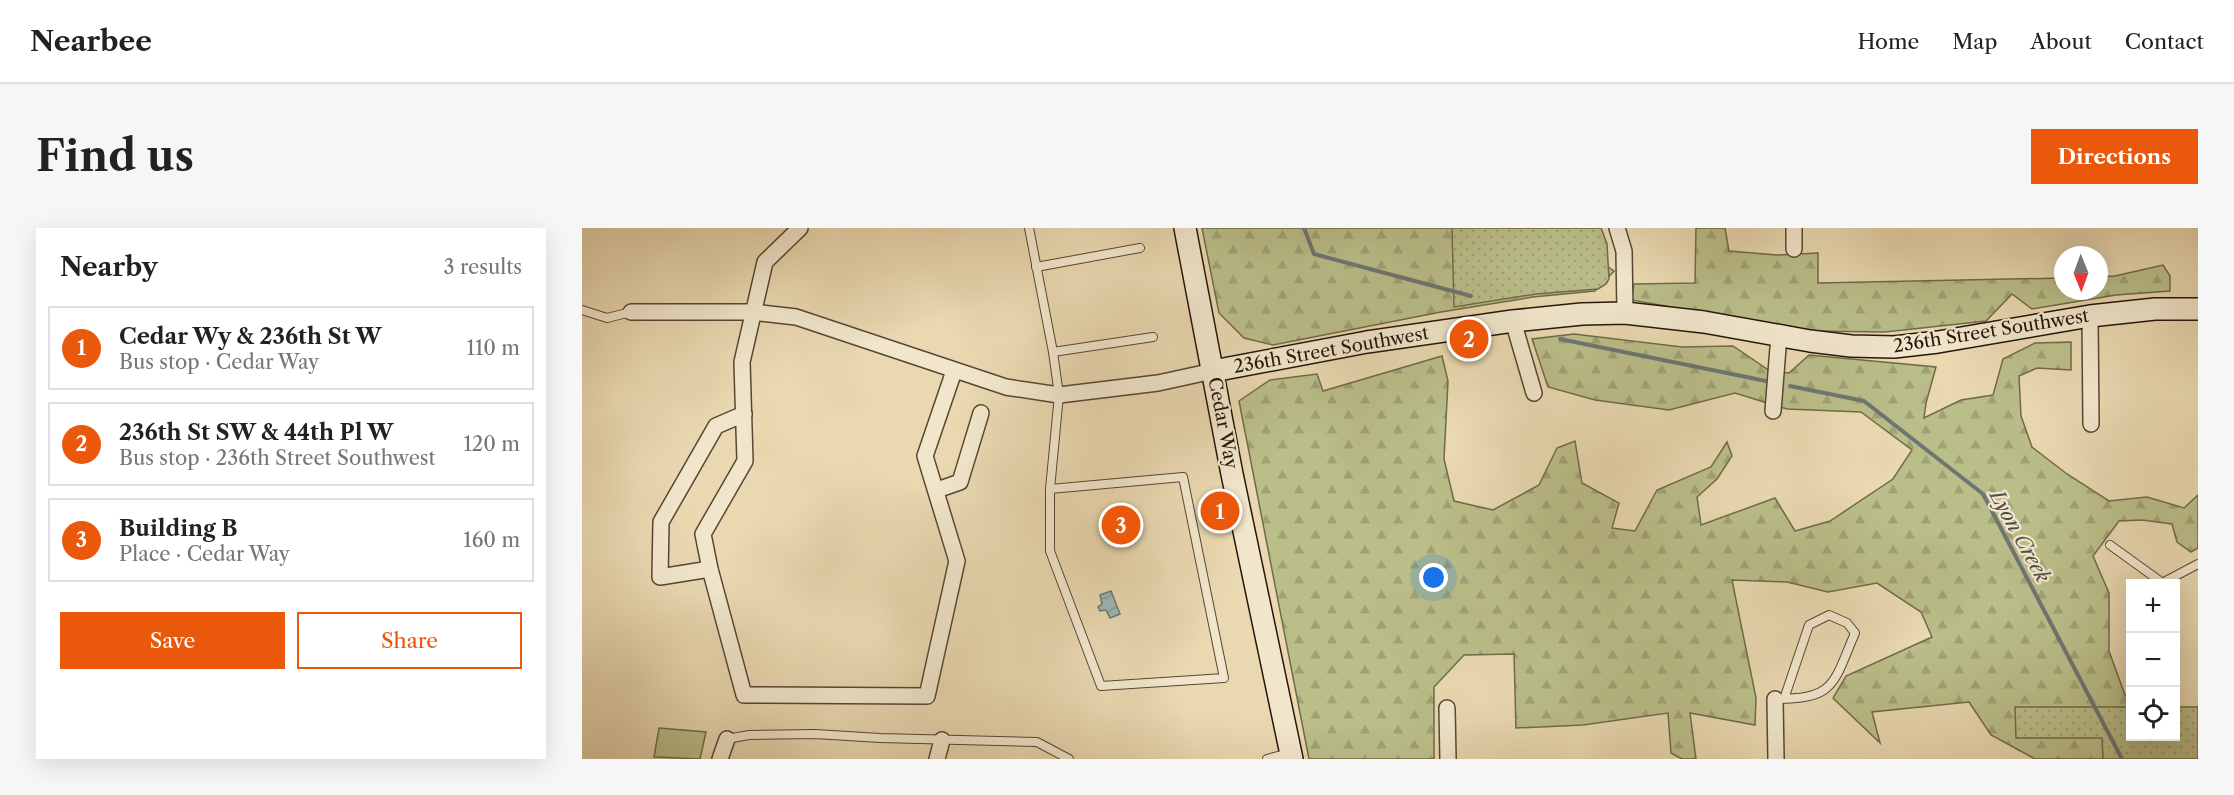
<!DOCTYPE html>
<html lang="en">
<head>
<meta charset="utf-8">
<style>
  body { margin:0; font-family:"Libre Caslon Text",serif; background:#f6f6f6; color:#222 }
  .controls { position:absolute; right:18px; bottom:18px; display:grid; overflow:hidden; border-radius:0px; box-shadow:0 6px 24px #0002 }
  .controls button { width:54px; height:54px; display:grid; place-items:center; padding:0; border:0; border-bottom:2px solid #e0e0e0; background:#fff; color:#222; font:30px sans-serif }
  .compass { position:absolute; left:1472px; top:18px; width:54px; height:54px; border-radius:50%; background:#fff; box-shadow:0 6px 24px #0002; rotate:179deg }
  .you { position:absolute; left:852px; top:350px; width:21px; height:21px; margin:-15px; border:4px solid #fff; border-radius:50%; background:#1a73e8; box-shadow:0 0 0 9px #1a73e833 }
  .badge { display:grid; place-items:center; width:39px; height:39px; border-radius:50%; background:#ea580c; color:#fff; font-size:20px; font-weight:700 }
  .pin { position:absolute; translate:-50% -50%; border:3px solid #fff; box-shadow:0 2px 6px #0006 }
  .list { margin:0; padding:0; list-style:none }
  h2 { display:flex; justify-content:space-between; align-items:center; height:78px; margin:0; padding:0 24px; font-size:26px }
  h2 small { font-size:20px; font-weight:400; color:#767676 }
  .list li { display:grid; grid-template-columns:39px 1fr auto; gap:18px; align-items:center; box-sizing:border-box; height:84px; margin:0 12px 12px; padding:0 12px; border:2px solid #e0e0e0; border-radius:0px }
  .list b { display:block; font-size:22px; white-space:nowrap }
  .list p { margin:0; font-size:20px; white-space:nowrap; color:#767676 }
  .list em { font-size:20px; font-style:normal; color:#767676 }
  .actions { display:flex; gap:12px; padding:18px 24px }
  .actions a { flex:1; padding:14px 0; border:2px solid #ea580c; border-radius:0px; text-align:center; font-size:21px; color:#ea580c }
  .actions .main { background:#ea580c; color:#fff }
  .icon { flex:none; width:33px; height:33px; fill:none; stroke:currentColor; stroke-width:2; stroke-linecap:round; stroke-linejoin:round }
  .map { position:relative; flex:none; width:1616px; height:531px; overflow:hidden; border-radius:0px }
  header { display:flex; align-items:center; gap:36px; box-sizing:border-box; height:84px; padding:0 30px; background:#fff; border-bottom:2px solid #e0e0e0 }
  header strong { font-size:28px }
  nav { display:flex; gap:33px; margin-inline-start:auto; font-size:21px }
  .intro { display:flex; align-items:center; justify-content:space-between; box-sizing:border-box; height:144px; padding:0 36px }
  h1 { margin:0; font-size:42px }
  .button { padding:15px 27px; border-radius:0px; background:#ea580c; color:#fff; font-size:21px; font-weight:700 }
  main { display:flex; gap:36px; padding:0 36px }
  aside { flex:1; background:#fff; border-radius:0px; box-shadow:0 6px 24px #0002 }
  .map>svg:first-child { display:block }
  .green { fill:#babe89; stroke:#706a4a; stroke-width:1.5 }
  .forest { fill:url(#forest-firs); stroke:#706a4a; stroke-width:1.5 }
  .park { fill:url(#park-dots); stroke:#706a4a; stroke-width:1.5 }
  .water { fill:url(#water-waves); stroke:#6d7672; stroke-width:1.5 }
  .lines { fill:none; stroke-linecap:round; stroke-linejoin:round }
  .stream { stroke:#6d7672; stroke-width:4 }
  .lane-casing { stroke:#584634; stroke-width:10 }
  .street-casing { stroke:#584634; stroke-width:18 }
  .secondary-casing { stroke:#27150b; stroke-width:24 }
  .lane { stroke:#f1e6cc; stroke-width:8 }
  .street { stroke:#f1e6cc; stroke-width:15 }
  .secondary { stroke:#f1e6cc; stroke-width:21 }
  .labels { text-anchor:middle; stroke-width:4.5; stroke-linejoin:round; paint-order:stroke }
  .street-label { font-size:18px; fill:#27150b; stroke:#f1e6cc }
  .water-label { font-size:20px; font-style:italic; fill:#504e47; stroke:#f1e6cc }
</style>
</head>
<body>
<header>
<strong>Nearbee</strong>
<nav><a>Home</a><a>Map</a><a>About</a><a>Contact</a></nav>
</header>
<div class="intro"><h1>Find us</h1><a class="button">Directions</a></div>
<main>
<aside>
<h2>Nearby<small>3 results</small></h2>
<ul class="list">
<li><span class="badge">1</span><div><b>Cedar Wy &amp; 236th St W</b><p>Bus stop · Cedar Way</p></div><em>110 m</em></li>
<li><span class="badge">2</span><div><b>236th St SW &amp; 44th Pl W</b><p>Bus stop · 236th Street Southwest</p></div><em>120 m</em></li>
<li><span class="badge">3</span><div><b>Building B</b><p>Place · Cedar Way</p></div><em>160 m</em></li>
</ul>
<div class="actions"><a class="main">Save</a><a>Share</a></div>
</aside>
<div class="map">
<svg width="1616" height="531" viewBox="0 0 1616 531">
  <defs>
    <pattern id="forest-firs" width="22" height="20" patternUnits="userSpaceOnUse" patternTransform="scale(1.5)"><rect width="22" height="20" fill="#babe89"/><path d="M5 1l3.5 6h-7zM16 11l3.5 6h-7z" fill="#a0a275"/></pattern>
    <pattern id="park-dots" width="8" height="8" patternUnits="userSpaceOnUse" patternTransform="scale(1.5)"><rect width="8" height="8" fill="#babe89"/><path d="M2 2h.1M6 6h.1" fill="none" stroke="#a0a275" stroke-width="1.8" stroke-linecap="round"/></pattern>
    <pattern id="water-waves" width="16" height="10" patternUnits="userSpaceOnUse" patternTransform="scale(1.5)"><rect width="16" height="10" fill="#9cb7b6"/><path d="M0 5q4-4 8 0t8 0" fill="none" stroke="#869c9b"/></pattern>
  </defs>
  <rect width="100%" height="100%" fill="#e9d8b0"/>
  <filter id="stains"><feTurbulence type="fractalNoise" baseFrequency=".00333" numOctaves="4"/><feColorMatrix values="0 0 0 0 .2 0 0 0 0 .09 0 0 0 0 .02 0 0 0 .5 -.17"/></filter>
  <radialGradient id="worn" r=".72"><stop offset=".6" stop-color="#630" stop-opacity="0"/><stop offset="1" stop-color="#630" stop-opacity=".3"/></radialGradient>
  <path class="green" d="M77,500l47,4 -6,27 -46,-2z"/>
  <g class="forest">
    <path d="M620,0h257l126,22 29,21 -19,20 -62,6 -92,15 -168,33 -29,-7 -25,-25z"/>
    <path d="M1114,0h29l4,23 48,4 41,-2v30l245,-5v13h36v-14l16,-1 48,-11 7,11v15l-54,4 -84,14 -20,-15 -26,27 -101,11 -77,-1 -177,-31 3,-16 61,-1z"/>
    <path d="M992,106l108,13 51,-1 37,25 19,2 20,-18 127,12 -10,36 -2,15 37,-18 32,-5 10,-36 32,-16 36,-1v28l-34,-2 -18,8 2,40 11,31 35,27 42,27 38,-4 37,11 14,-13v53l-7,4 -14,-10 -5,-18 -30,-4 -23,1 -26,35 16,37v58l16,44 5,3v38h46l22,23h-163l-44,-24 -22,-33 -97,10 8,31 -47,-45 13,-22 86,-39 -11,-25 -44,-29 -49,9 -41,-10 -55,-2 24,118 -1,27 -65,-12 6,46h-14l-11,-6 -3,-40 -85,12 -67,3 -2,-74 -50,1 -30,32v72h-125l-70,-358 31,-21 47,-6 6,17 119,-35 6,25 -4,78 10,42 39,9 46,-25 18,-37 18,-7 7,42 37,20 -7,25 23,3 22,-41 54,-23 16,-25 5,14 -15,23 -20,18 4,28 74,-27 20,33 35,-10 63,-42 19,-29 -51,-38 -74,-3 -52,-16 -66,17 -74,-10 -47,-13 -16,-48z"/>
  </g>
  <g class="park">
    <path d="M870,0h149l6,16 2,35 -3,5 -8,5 -62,5 -82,13z"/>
    <path d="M1433,479h115v29h46v-29h22v52h-95l-1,-21h-86z"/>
  </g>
  <path class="water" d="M529,363l9,23 -10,4 -4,-8 -6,1 -2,-4 4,-3 -2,-9z"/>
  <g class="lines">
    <g class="stream">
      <path d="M722,0l10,26 157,42"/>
      <path d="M978,111l206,42"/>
      <path d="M1208,158l74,15 119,93 139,265"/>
    </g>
    <g class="lane-casing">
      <g id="lane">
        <path d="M447,0l24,124 6,43 -9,94v62l51,135 123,-8 -41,-201 -133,12"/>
        <path d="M454,39l104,-19"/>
        <path d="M0,82l25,8 24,-6"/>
        <path d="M471,124l100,-15"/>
        <path d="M1528,317l54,39"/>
        <path d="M1582,354l34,-18"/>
        <path d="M1193,471c61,0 58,-15 80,-66l-8,-10 -18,-8 -20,10 -25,74"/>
        <path d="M145,511l22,-4 66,-1 65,4 157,4 32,17"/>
        <path d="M685,531l22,-6"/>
      </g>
    </g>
    <g class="street-casing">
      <g id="street">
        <path d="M218,0l-35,34 -23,100 3,99 -42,73 7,35 34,126 183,1 30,-135 -32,-105 29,-85"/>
        <path d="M1035,0l7,23 1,62"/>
        <path d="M1212,21v-21"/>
        <path d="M49,84h121l44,5 210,70 53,8 99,-12 55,-12"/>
        <path d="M1508,88l1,108"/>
        <path d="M931,93l21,72"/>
        <path d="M1191,183l6,-76"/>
        <path d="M355,262l23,-8 21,-69"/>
        <path d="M128,341l-50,8 1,-55 55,-96 28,-12"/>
        <path d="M1193,471l1,60"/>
        <path d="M865,480l1,51"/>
        <path d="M138,531l7,-20"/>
        <path d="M355,531l5,-19"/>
      </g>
    </g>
    <g class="secondary-casing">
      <g id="secondary">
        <path d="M603,0l47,246 60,285"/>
        <path d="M631,143l154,-29 146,-21 69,-7 43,-1 79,9 106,19 41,5 43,1 44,-5 152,-26 65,-7h43"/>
      </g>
    </g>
    <use href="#lane" class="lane"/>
    <use href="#street" class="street"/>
    <use href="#secondary" class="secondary"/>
  </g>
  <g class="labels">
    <g class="street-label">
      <text transform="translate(1409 103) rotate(-9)" y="6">236th Street Southwest</text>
      <text transform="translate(749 122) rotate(-10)" y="6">236th Street Southwest</text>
      <text transform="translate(641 195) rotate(79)" y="6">Cedar Way</text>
    </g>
    <g class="water-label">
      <text transform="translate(1438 308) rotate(61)" y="7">Lyon Creek</text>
    </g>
  </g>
  <rect width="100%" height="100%" filter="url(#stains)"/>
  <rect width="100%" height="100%" fill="url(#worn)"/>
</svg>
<div class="controls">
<button>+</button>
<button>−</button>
<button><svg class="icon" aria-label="locate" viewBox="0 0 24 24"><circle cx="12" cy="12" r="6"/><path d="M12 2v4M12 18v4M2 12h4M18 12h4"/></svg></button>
</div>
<svg class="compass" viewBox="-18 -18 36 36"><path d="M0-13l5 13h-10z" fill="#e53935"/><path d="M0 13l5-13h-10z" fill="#767676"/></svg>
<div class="you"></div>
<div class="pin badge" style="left:638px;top:283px">1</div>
<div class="pin badge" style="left:887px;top:111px">2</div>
<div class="pin badge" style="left:539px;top:297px">3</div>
</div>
</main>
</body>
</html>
